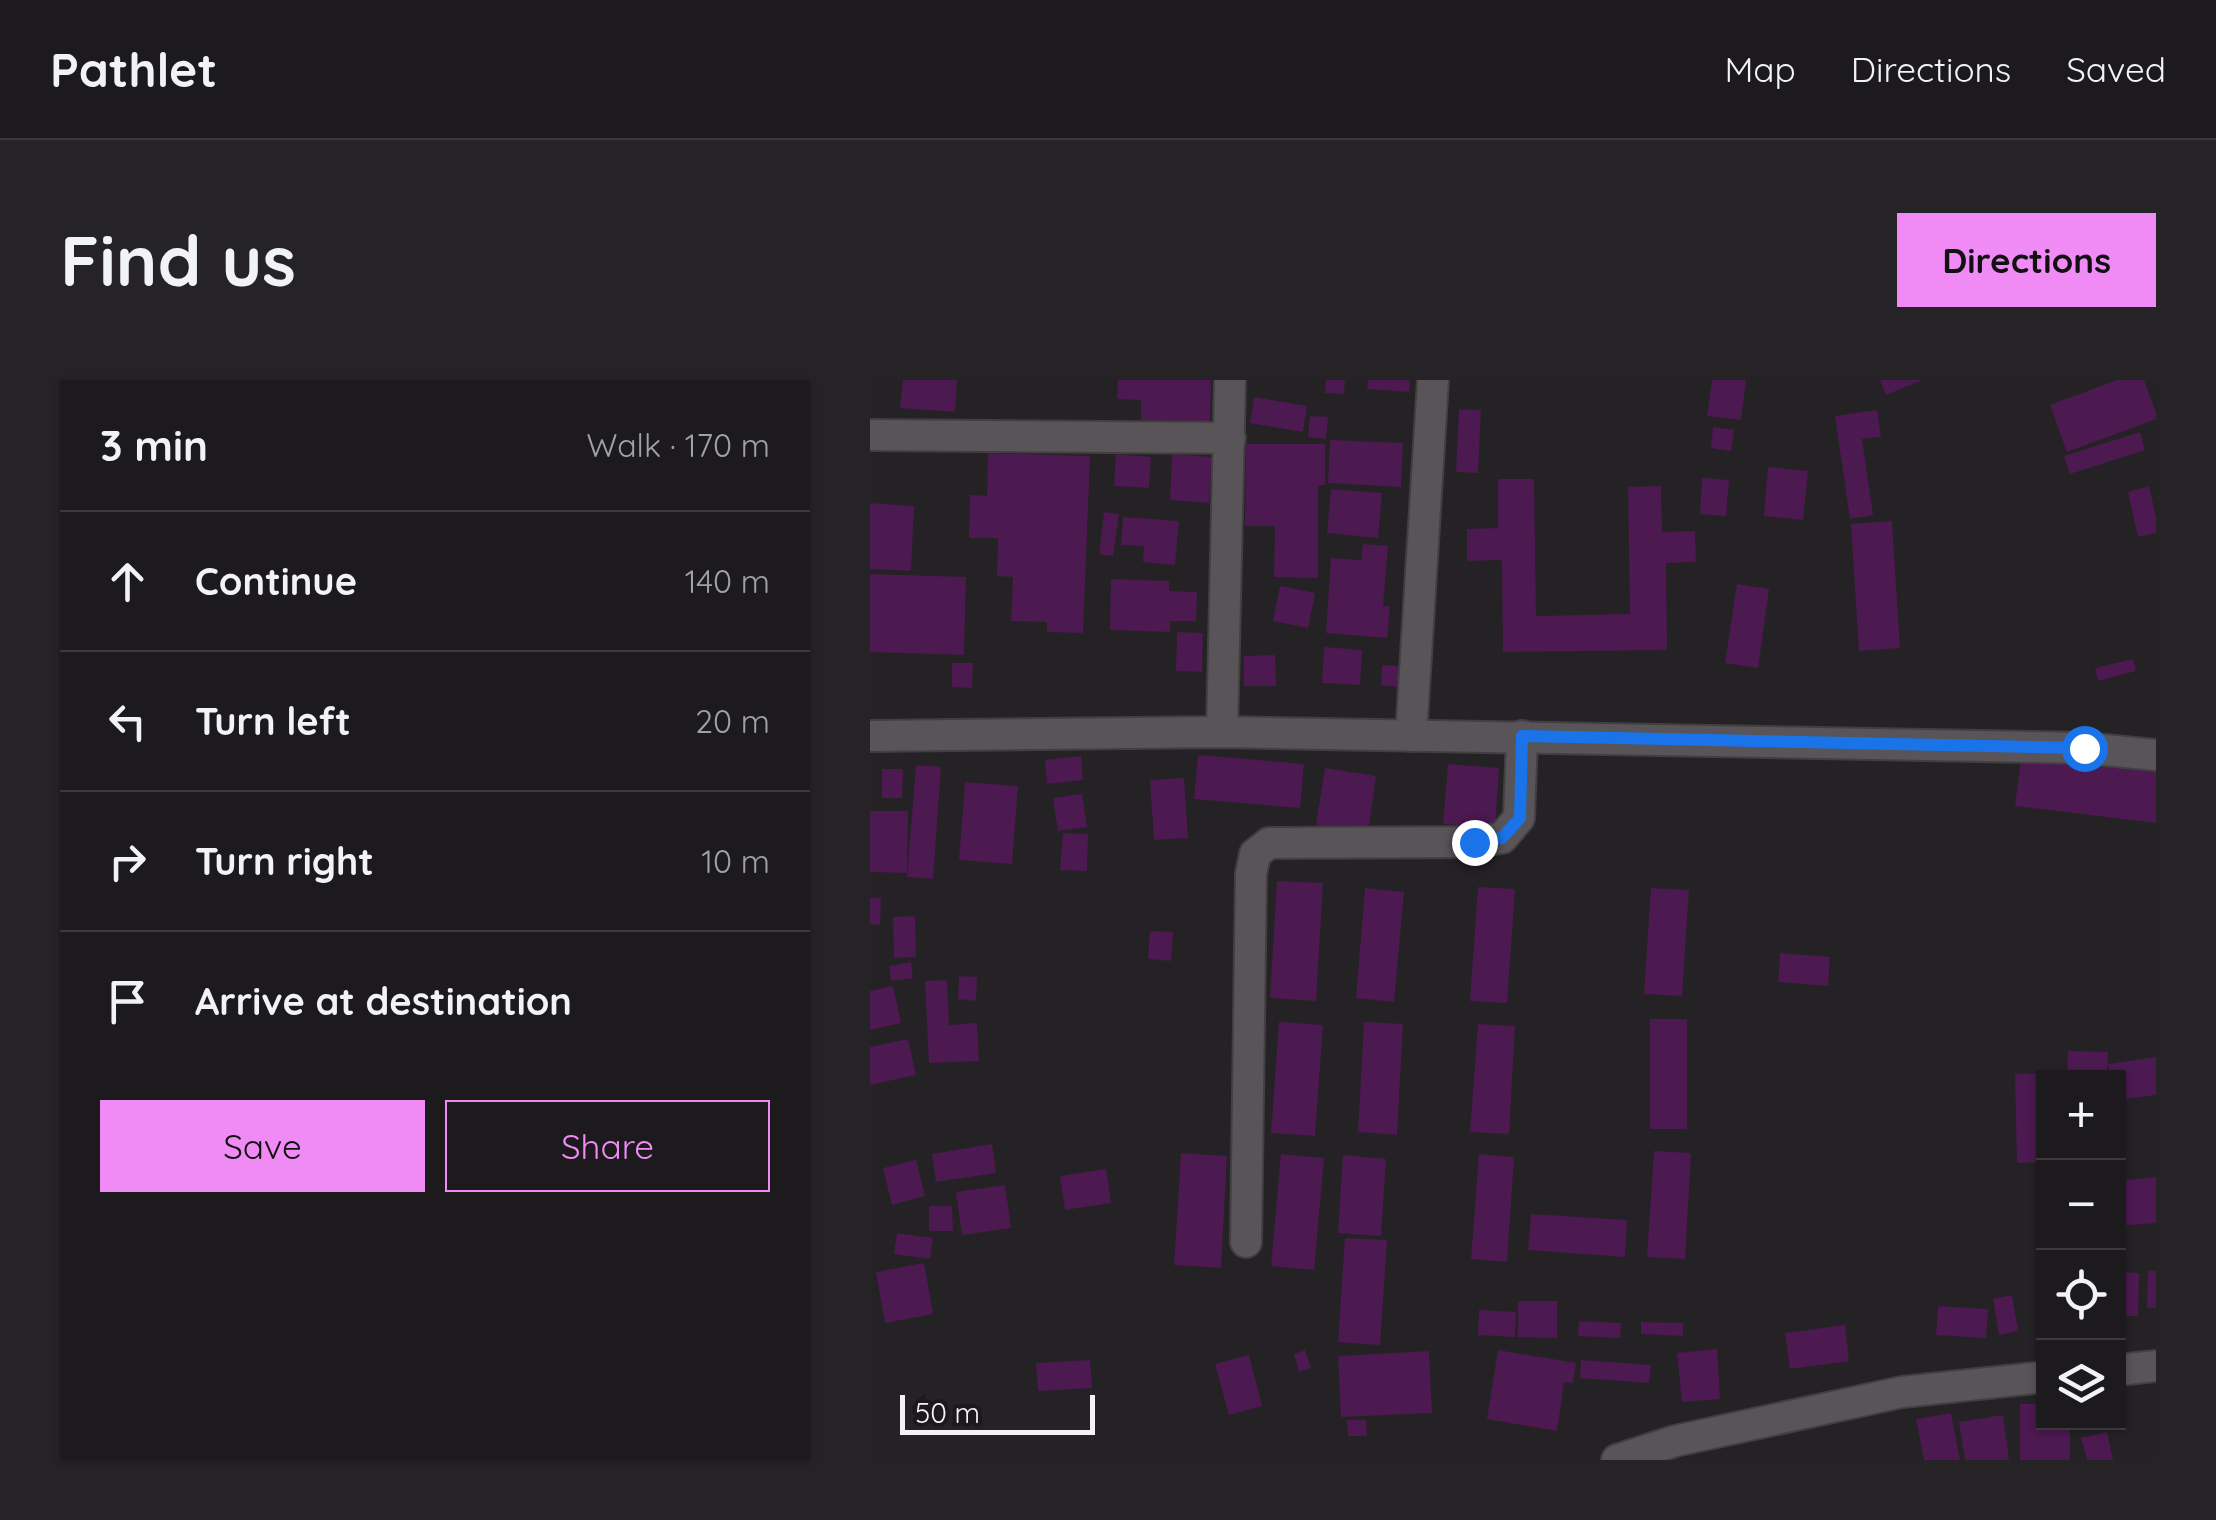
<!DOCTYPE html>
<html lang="en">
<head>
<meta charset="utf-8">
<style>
  body { margin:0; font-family:Quicksand,sans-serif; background:#252325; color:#f1f3f6 }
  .controls { position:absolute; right:30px; bottom:30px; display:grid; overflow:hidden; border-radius:0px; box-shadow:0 2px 8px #0004 }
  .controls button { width:90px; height:90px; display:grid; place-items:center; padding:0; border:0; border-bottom:2px solid #3a383b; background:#1c1a1c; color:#f1f3f6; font:50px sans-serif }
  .scale { position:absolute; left:30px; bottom:25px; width:195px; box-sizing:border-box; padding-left:10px; border:5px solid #f4f2f4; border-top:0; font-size:28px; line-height:35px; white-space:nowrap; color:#f4f2f4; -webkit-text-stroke:8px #1c191c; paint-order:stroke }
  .stop { position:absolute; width:30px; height:30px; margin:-22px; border:8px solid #1a73e8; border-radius:50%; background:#fff }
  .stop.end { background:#1a73e8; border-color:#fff; box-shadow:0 2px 10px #0008 }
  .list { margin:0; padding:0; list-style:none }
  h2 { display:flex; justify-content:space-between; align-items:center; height:130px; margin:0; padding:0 40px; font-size:42px }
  h2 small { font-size:32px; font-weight:400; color:#a0a1a3 }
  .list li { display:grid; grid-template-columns:65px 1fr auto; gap:30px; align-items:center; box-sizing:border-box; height:140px; padding:0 40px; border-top:2px solid #3a383b }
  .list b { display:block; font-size:38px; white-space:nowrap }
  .list em { font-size:32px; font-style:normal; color:#a0a1a3 }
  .actions { display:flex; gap:20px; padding:30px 40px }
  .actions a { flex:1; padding:22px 0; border:2px solid #f08bf5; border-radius:0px; text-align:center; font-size:35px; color:#f08bf5 }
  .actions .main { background:#f08bf5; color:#111 }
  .icon { flex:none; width:55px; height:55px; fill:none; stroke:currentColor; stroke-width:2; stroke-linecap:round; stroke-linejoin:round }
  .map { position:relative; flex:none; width:1286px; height:1080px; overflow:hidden; border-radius:0px }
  header { display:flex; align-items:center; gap:60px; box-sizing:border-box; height:140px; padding:0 50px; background:#1c1a1c; border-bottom:2px solid #3a383b }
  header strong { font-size:48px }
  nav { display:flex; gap:55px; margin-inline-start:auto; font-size:35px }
  .intro { display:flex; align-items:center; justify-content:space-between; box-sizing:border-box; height:240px; padding:0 60px }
  h1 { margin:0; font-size:70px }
  .button { padding:25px 45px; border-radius:0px; background:#f08bf5; color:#111; font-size:35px; font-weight:700 }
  main { display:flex; gap:60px; padding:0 60px }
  aside { flex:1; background:#1c1a1c; border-radius:0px; box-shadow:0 2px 8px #0004 }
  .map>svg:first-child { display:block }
  .building { fill:#4c1950 }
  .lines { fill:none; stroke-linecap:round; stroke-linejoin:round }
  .street-casing { stroke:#413f41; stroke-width:34 }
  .street { stroke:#585458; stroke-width:30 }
  .route { stroke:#1a73e8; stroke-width:12 }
</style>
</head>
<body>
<header>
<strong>Pathlet</strong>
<nav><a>Map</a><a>Directions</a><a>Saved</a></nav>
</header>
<div class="intro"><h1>Find us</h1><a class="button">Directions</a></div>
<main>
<aside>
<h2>3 min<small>Walk · 170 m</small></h2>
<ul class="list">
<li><svg class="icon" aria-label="ahead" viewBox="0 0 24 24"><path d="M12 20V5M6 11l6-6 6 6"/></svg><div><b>Continue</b></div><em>140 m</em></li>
<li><svg class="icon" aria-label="left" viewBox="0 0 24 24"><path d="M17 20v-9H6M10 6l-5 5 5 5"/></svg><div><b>Turn left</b></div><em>20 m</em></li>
<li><svg class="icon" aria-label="right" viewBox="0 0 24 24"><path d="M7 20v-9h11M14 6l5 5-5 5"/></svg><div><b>Turn right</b></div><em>10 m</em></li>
<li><svg class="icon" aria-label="arrive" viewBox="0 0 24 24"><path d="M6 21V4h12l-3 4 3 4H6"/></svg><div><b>Arrive at destination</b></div></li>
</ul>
<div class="actions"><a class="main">Save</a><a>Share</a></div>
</aside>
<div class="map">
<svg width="1286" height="1080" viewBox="0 0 1286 1080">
  <rect width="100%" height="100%" fill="#252225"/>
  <g class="building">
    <path d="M33,0h54l-2,32 -55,-4z"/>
    <path d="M248,0h93l-1,43 -69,-3v-20l-24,-1z"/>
    <path d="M456,0h19l-1,14 -19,-1z"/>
    <path d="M498,0h42l-1,12 -42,-3z"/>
    <path d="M842,0h34l-5,40 -34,-4z"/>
    <path d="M1010,0h42l-36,15z"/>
    <path d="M1247,0h27l12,32v7l-89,33 -17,-47z"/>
    <path d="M384,17l53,9 -4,26 -53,-9z"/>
    <path d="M589,29l22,1 -3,63 -22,-1z"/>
    <path d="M1007,30l4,27 -19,2 11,76 -23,4 -15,-103z"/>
    <path d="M440,36l18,1 -2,22 -18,-2z"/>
    <path d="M843,47l21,3 -3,21 -20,-3z"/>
    <path d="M1270,52l5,18 -75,24 -6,-18z"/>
    <path d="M460,60l73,3 -2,44 -73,-4z"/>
    <path d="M376,64h79v41h-7v93l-44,-1 1,-51h-30z"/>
    <path d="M118,73l102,3 -7,177 -36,-1v-10l-36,-1 2,-44 -16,-1 1,-38h-29l1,-43 17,1z"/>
    <path d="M246,74l35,3 -2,31 -35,-2z"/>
    <path d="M302,74l40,3 -3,46 -39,-3z"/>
    <path d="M898,87l40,4 -5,49 -39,-4z"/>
    <path d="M832,98l27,2 -3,36 -26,-2z"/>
    <path d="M628,99h36l2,137 94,-2 -2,-127 33,-1 1,46 33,-1 1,31 -30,1 1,87 -164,2 -1,-92 -35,1v-32l31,-1z"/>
    <path d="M1279,106l7,31v16l-18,4 -10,-45z"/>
    <path d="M461,109l51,4 -4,45 -51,-5z"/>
    <path d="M0,123l44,3 -3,65 -41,-2z"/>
    <path d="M234,132l15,2 -6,42 -14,-2z"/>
    <path d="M253,137l56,4 -4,44 -32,-3 1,-16 -23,-1z"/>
    <path d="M1022,141l8,127 -41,3 -8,-127z"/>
    <path d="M493,164l25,2 -5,60h7l-3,32 -61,-5 5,-75 30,2z"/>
    <path d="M0,194l96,3 -2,78 -94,-3z"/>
    <path d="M241,199l58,2v10l28,1 -1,29h-26v11l-60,-2z"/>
    <path d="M867,204l32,5 -11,79 -33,-5z"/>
    <path d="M410,206l35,7 -7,35 -35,-7z"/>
    <path d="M307,252l26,1 -1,39 -26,-1z"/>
    <path d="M454,267l38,3 -2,35 -38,-2z"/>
    <path d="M405,275l1,31h-32v-30z"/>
    <path d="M1263,279l3,12 -38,10 -3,-13z"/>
    <path d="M82,283h21l-1,25 -20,-1z"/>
    <path d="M512,285l17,1 -2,21 -16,-2z"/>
    <path d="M1152,373l134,16v54l-141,-17z"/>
    <path d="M328,375l106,9 -4,44 -106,-9z"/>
    <path d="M211,376l2,24 -36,4 -2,-24z"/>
    <path d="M578,384l51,4 -4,60 -52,-4z"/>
    <path d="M46,385l25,2 -8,112 -26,-2z"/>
    <path d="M455,388l51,8 -8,57 -52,-8z"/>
    <path d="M12,389h21l-1,29h-20z"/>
    <path d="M314,398l4,60 -34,2 -4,-60z"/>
    <path d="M95,402l53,4 -6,78 -53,-4z"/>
    <path d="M212,414l5,33 -29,4 -5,-33z"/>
    <path d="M0,431h38l-1,62 -37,-1z"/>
    <path d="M193,453l25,1 -1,37 -27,-1z"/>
    <path d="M407,501l46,2 -7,118 -46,-3z"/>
    <path d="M608,507l37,2 -8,114 -37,-2z"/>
    <path d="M495,508l39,4 -10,110 -38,-4z"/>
    <path d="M781,508l38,2 -7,106 -38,-2z"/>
    <path d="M0,518h11l-1,27 -10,-1z"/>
    <path d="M45,536l1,41 -22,1 -1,-41z"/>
    <path d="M280,551l23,1 -2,29 -23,-2z"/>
    <path d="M910,573l50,4 -2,29 -50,-4z"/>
    <path d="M41,582l2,16 -22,3 -2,-15z"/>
    <path d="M89,596l18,1 -1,24 -18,-2z"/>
    <path d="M77,600l2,45 28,-2 2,38 -50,2 -4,-82z"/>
    <path d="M23,606l8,37 -31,7v-39z"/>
    <rect x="780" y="639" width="37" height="110"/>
    <path d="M409,642l44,3 -8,111 -44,-3z"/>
    <path d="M494,642l39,2 -6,111 -39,-3z"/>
    <path d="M608,644l37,2 -6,108 -39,-2z"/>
    <path d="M38,659l8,36 -46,10v-38z"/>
    <path d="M1198,671l40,1 -1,26h-40z"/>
    <path d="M1286,677v38l-38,5v-22h-8l-2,-14z"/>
    <path d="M1188,693v5h-14v84l-27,1 -2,-89z"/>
    <path d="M122,764l4,29 -60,9 -4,-28z"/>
    <path d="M784,771l37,2 -6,106 -38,-2z"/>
    <path d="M311,773l46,3 -6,112 -47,-3z"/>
    <path d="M411,774l43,4 -10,112 -43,-4z"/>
    <path d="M609,774l35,3 -7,105 -36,-3z"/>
    <path d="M473,775l43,4 -5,77 -43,-3z"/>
    <path d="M46,780l9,36 -33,9 -9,-37z"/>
    <path d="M236,789l5,34 -46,7 -5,-34z"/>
    <path d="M1286,797v46l-38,3v-45z"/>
    <path d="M135,805l6,43 -49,7 -6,-43z"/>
    <rect x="1167" y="809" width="7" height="48"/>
    <path d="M59,826h23l1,25h-24z"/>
    <path d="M661,834l96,6 -2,37 -97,-7z"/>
    <path d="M27,853l36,5 -3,21 -36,-5z"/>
    <path d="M475,858l42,2 -7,105 -42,-3z"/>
    <path d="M54,883l9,51 -48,9 -9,-51z"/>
    <path d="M1278,891h8v37h-9z"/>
    <path d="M1248,892l21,1 -1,43h-20z"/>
    <path d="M1142,915l6,36 -19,4 -6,-36z"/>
    <path d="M648,921h39v37l-39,-1z"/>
    <path d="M1068,926l50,3 -2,29 -50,-3z"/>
    <path d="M609,930l37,2 -1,25 -37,-2z"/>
    <path d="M709,941l42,2 -1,15 -42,-2z"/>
    <path d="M771,942l42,1v13l-42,-2z"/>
    <path d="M975,945l4,36 -59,8 -5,-36z"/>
    <path d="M847,969l3,50 -38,3 -5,-49z"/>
    <path d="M435,970l6,18 -12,4 -5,-18z"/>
    <path d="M628,970l78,13 -3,20 -9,-1 -7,49 -70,-12z"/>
    <path d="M559,971l3,62 -91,4 -3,-61z"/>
    <path d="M379,975l13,51 -33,9 -14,-51z"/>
    <path d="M220,980l2,28 -54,3 -2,-28z"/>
    <path d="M711,980l70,5 -2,18 -69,-5z"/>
    <path d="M1150,1024h24v18h26v38h-50z"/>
    <path d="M1081,1033l9,47h-36l-8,-41z"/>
    <path d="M1133,1035l6,45h-44l-6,-38z"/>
    <path d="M477,1040h19l1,16h-19z"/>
    <path d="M1237,1052l6,28h-26l-6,-22z"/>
  </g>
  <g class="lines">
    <g class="street-casing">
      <g id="street">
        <path d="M0,55l360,3"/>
        <path d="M352,352l8,-352"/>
        <path d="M0,356l352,-4 862,16 72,7"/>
        <path d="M541,356l22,-356"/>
        <path d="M376,862l5,-368 4,-20 14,-11 206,-1 27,-4 17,-20 3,-82"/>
        <path d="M1248,990l38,-4"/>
        <path d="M747,1080l58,-19 227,-49 142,-15"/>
      </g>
    </g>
    <use href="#street" class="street"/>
  </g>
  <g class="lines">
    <path class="route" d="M604,462l28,-4 18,-20 2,-82 562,12"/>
  </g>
</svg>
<div class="controls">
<button>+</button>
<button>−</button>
<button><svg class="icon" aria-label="locate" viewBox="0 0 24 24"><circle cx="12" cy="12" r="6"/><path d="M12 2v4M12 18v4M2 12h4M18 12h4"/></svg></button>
<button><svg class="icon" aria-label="layers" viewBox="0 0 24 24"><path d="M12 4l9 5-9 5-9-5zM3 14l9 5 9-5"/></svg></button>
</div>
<div class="scale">50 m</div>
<div class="stop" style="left:1214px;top:368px"></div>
<div class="stop end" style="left:604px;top:462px"></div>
</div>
</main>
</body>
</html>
